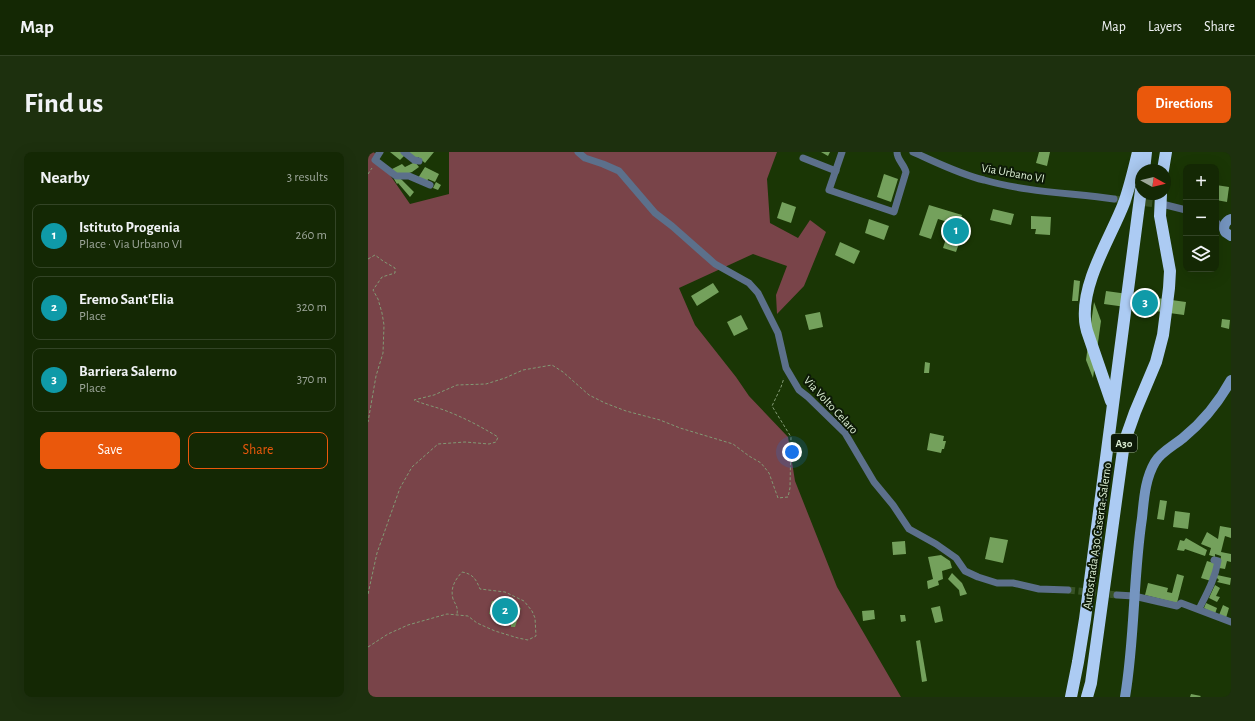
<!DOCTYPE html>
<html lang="en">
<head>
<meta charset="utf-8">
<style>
  body { margin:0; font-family:"Alegreya Sans",sans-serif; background:#1d300e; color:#f1f3f6 }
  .controls { position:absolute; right:12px; top:12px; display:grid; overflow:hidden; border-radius:8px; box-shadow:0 4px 16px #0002 }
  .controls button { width:36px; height:36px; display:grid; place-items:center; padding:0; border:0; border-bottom:1px solid #334426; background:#142804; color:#f1f3f6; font:20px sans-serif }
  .compass { position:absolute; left:767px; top:12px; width:36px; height:36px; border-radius:50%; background:#142804; box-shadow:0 4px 16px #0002; rotate:98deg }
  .you { position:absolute; left:424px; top:300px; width:14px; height:14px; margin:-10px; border:3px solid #fff; border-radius:50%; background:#1a73e8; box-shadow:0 0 0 6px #1a73e833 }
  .badge { display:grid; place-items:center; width:26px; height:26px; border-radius:50%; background:#ea580c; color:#fff; font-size:13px; font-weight:700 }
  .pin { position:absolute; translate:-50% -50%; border:2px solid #fff; box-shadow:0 1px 4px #0006 }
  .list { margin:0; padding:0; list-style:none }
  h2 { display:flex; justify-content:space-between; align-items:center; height:52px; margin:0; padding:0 16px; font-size:17px }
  h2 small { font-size:13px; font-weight:400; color:#9da69a }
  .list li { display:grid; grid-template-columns:26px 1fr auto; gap:12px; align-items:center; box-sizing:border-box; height:64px; margin:0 8px 8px; padding:0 8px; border:1px solid #334426; border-radius:8px }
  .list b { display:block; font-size:15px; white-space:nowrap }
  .list p { margin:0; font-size:13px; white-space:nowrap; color:#9da69a }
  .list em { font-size:13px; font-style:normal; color:#9da69a }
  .actions { display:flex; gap:8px; padding:12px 16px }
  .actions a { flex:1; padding:9px 0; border:1px solid #ea580c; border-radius:8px; text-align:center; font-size:14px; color:#ea580c }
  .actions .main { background:#ea580c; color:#fff }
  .icon { flex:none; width:22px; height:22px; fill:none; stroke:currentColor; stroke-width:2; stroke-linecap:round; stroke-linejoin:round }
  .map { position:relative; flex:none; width:863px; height:545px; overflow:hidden; border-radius:8px }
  header { display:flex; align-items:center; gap:24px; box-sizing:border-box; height:56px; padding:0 20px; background:#142804; border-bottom:1px solid #334426 }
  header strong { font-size:19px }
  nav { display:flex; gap:22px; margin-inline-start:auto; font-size:14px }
  .intro { display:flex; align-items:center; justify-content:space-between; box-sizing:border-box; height:96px; padding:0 24px }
  h1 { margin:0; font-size:28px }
  .button { padding:10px 18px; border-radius:8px; background:#ea580c; color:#fff; font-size:14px; font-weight:700 }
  main { display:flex; gap:24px; padding:0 24px }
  aside { flex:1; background:#142804; border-radius:8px; box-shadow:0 4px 16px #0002 }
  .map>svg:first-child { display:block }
  .green { fill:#794449 }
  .building { fill:#74a15c }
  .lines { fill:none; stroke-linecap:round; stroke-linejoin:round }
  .street-tunnel { stroke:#375224; stroke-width:7; stroke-dasharray:7 3.5; stroke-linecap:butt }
  .path { stroke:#829974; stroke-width:1; stroke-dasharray:3 2; stroke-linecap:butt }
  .street { stroke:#5c708b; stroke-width:7 }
  .secondary { stroke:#7595c0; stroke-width:10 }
  .highway { stroke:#accbf3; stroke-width:12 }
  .labels { text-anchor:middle; stroke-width:4; stroke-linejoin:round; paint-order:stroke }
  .shield { fill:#0d1a07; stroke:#9dae96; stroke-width:1 }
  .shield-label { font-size:11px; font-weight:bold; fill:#dbeed3 }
  .street-label { font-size:12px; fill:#dbeed3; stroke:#0d1a07 }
</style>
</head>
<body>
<header>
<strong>Map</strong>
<nav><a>Map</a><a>Layers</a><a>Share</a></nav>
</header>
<div class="intro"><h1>Find us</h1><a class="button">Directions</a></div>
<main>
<aside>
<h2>Nearby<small>3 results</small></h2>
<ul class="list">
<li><span class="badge" style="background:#0f9aa8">1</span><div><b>Istituto Progenia</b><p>Place · Via Urbano VI</p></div><em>260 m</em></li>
<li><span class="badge" style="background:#0f9aa8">2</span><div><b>Eremo Sant'Elia</b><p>Place</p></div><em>320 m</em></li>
<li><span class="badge" style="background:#0f9aa8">3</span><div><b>Barriera Salerno</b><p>Place</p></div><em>370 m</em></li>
</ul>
<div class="actions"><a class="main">Save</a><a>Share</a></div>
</aside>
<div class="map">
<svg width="863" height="545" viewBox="0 0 863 545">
  <rect width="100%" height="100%" fill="#1a3605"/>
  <path class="green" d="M0,0h6l36,52 39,-10v-42h328l-10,27 3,44 28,15 12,-18 16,12 -22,54 -27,28 -1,-19 11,-29 -34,-12 -74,34 16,37 41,52 13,19 39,41 7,44 42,106 64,110h-533z"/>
  <g class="building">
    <path d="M22,0h12l4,2 -6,6z"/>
    <path d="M38,0h28l-9,11 -7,-6 -1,2z"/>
    <path d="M453,0h9l-2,4z"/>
    <path d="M671,0h11l-3,14 -11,-3z"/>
    <path d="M47,10l4,5 -7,5 -14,5 -8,-7 12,-6 3,3z"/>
    <path d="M57,15l14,7 -4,8 -7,-3 -1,3 -9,-4z"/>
    <path d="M516,22l14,5 -7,23 -14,-5z"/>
    <path d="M30,25l4,3 12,12 -4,5 -12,-14 -1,1 -3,-5z"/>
    <path d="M68,30l5,3 -3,5 -5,-2z"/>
    <path d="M848,33l13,2 -2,15 -11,-2z"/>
    <path d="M414,50l14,5 -5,16 -14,-5z"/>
    <path d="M561,53l33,10 -3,9 6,2 -9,26 -13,-4 8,-25 -13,-4 -7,20 -12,-4z"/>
    <path d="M625,57l21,5 -3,11 -21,-5z"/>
    <path d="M663,64l20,1 -1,18 -15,-1 1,-5h-5z"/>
    <path d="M501,67l20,7 -5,14 -19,-7z"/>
    <path d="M472,90l20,9 -6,13 -19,-9z"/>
    <path d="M706,128l6,1 -2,20h-6z"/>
    <path d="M345,131l6,9 -22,14 -6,-10z"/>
    <path d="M738,139l80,11 -2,13 -80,-11z"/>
    <path d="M726,150l7,19 -8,57 -7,-18z"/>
    <path d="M452,160l3,15 -14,3 -4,-15z"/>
    <path d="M373,163l7,14 -14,7 -7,-14z"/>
    <path d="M854,167l8,1 -1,9 -8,-2z"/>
    <path d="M557,210l5,1 -1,10h-5z"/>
    <path d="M562,281l14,3 -1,5h3l-2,8h-2l-1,4 -14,-3z"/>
    <path d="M792,348l7,1 -3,19 -7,-1z"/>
    <path d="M807,359l15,2 -2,16 -15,-2z"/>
    <path d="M852,374l11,2v10l-6,-2 -4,16 10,2v8l-4,-1 -2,8 -6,-1 2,-12 -6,-2v3l-6,-2 2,-7 -10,-4 6,-12 11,7z"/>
    <path d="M622,385l18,3 -5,23 -18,-4z"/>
    <path d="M818,386l21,12 -2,6 -20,-7 -1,2 -7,-1 3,-10 4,1z"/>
    <path d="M537,389l1,13 -13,1 -1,-13z"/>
    <path d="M573,403l9,6 2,7 -10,3 1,8 -5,2 1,4 -11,4 -1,-8 6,-2 -5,-22z"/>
    <path d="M839,409l10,3 -6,17 -10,-3z"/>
    <path d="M584,421l10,10 5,11 -7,2 -1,-6 -11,-11z"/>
    <path d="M809,422l7,2 -7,27 -32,-8 3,-12 20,5 -1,4 5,1z"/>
    <path d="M849,423l14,3 -1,7 -13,-3 2,-2 -2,-2z"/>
    <path d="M847,433l5,3 -4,8 4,1 -3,5 -8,-4z"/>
    <path d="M124,449l29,7 -6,19h-4v-7l-22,-6z"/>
    <path d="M838,451l11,5 -2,6 -11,-6z"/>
    <path d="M855,453l6,3 -3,10 -7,-3z"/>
    <path d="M572,454l3,15 -8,2 -4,-15z"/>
    <path d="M506,458l1,9 -12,2 -1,-10z"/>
    <path d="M532,463h5l1,6 -5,1z"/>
    <path d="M552,488l7,41 -5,1 -6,-41z"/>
    <path d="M823,542l10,2 -1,1h-10z"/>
  </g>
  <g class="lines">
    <g class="street-tunnel">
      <path d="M746,47l50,6"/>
      <path d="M700,438l49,5"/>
    </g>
    <g class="path">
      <path d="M0,22l4,-6"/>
      <path d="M0,107l7,-4 8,6 12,7v5l-13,4 -9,13 5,9 4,14 2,12 -1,28 -7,23 -8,46"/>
      <path d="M0,442l9,-41 23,-65 12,-21 26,-23 27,-2 24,2 7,-2 2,-5c-18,-11 -37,-21 -57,-28 -9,-3 -18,-5 -27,-9l20,-5 23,-10 29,-1 19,-6 18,-8 29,-5 11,7 26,23 16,8 21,8 34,9 20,8 53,16 16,12 12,7 8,10 9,25 10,-1 2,-9 1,-51 -19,-31 9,-19 3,-9"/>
      <path d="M0,495l20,-13 20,-9 39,-11 21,2 9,7 18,8 23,7 10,2 8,-4 -1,-18 -3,-7 -8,-10 -19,-9 -25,-3c-4,-10 -7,-15 -18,-17 -7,8 -12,16 -9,27 3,7 5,7 4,16"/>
    </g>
    <g class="street">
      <path d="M12,0l-5,8 21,16h13l21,9"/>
      <path d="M36,0l10,8 5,1"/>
      <path d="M210,0l7,6 18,6 16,7 36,42 17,13 43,38 34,19 9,10 20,40 8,35 13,22 9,7 37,36 29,49 19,23 16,24 27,15 20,14 9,13 13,6 19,6h16l26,6 29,1"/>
      <path d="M474,0l-13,38 65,22 12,-40c-2,-8 -9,-12 -9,-20"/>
      <path d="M545,0c23,10 46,22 71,28 42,12 87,13 130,19"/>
      <path d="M435,6l33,13"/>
      <path d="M798,53l20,5"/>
      <path d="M848,70l8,8"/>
      <path d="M749,443l17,1 43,10 4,-3 50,19"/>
      <path d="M831,457c8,-16 16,-30 19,-48l-4,-1"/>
    </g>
    <g class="secondary">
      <path d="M863,67c-6,2 -8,8 -6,13l6,4"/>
      <path d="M757,545c10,-59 8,-120 17,-179 2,-19 3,-39 13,-56 6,-10 18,-16 28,-24 21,-17 35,-34 48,-58"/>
    </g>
    <g class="highway">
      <path d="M776,18l2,-18"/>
      <path d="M795,18l3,-18"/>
      <path d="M743,249l-24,-70c-1,-4 -2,-8 -2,-12 -3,-38 26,-82 39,-116 6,-17 10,-34 14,-51"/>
      <path d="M703,545l7,-35 7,-43 56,-429"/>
      <path d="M719,545l4,-14 33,-240 11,-31 21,-50 7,-27 6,-47 1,-17 -10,-55 1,-22"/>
    </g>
  </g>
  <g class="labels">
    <rect class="shield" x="743" y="282" width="26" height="18" rx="3"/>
    <g class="shield-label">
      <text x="756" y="295">A30</text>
    </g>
    <g class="street-label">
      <text transform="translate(645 21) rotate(10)" y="4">Via Urbano VI</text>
      <text transform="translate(463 253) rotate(47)" y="4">Via Volto Celaro</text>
      <text transform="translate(729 384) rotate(-82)" y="4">Autostrada A30 Caserta-Salerno</text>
    </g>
  </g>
</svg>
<div class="controls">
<button>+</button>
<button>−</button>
<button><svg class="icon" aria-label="layers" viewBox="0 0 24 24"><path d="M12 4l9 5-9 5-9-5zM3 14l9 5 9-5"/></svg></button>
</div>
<svg class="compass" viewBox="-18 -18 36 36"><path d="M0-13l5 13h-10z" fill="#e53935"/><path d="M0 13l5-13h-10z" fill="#9da69a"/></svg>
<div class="you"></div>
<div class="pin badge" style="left:588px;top:79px;background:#0f9aa8">1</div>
<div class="pin badge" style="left:137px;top:459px;background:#0f9aa8">2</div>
<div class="pin badge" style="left:777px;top:151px;background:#0f9aa8">3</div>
</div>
</main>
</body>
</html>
